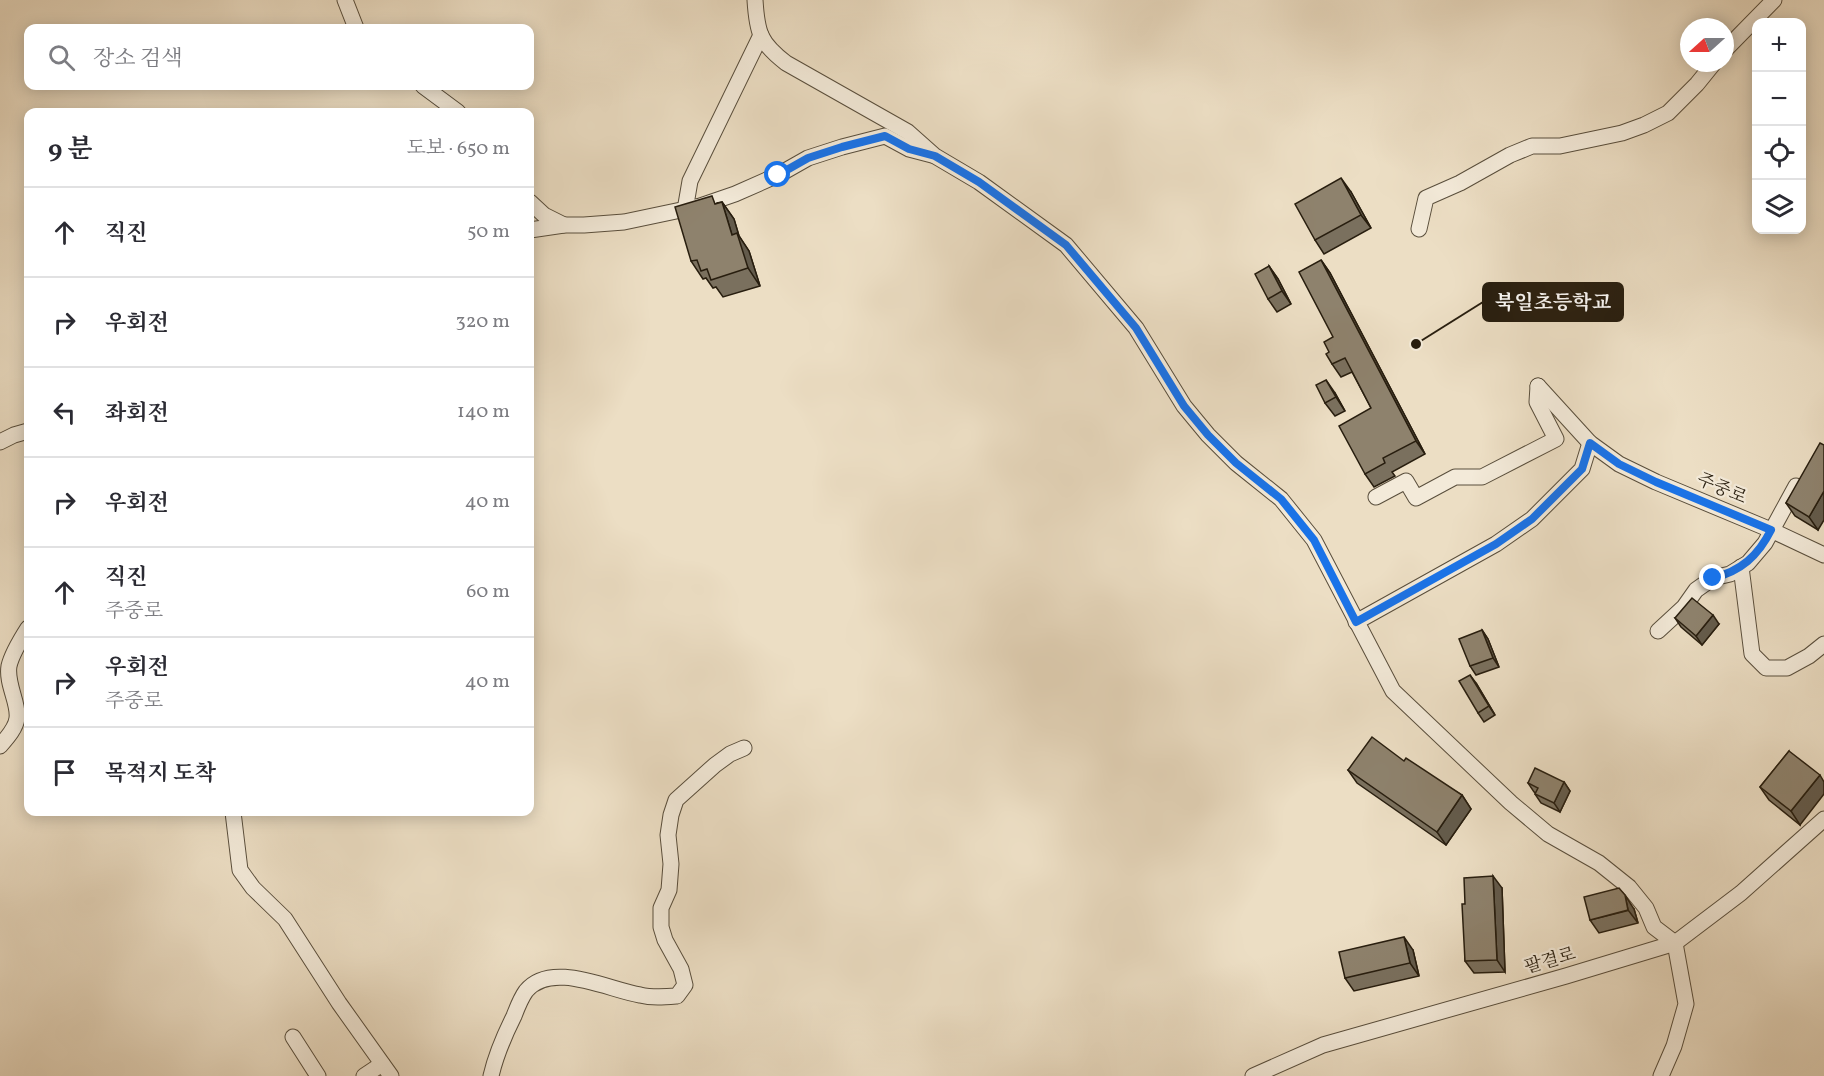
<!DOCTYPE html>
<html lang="ko">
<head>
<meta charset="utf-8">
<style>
  body { margin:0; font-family:Vollkorn,"Noto Serif KR",serif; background:#f7f7f7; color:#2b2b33 }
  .controls { position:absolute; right:18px; top:18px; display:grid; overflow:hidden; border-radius:12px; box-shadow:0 3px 15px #0003 }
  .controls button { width:54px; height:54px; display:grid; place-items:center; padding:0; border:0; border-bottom:2px solid #e1e1e2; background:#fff; color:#2b2b33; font:30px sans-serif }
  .compass { position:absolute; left:1680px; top:18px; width:54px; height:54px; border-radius:50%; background:#fff; box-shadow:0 3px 15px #0003; rotate:249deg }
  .stop { position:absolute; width:18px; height:18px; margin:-14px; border:4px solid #1a73e8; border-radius:50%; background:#fff }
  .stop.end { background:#1a73e8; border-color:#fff; box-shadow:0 2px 6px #0008 }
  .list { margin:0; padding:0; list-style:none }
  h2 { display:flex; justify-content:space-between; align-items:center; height:78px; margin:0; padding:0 24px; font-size:26px }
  h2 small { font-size:20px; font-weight:400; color:#7c7c81 }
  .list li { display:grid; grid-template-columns:39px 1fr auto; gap:18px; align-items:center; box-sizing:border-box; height:90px; padding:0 24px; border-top:2px solid #e1e1e2 }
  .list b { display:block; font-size:22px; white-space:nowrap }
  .list p { margin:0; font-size:20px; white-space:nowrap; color:#7c7c81 }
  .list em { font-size:20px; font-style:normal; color:#7c7c81 }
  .icon { flex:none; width:33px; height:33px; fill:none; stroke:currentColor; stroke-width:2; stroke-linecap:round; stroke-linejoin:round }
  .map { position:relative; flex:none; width:1824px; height:1076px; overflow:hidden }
  .search { position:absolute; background:#fff; box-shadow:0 3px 15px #0003; left:24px; top:24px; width:510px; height:66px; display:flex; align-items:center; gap:15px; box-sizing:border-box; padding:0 21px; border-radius:12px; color:#7c7c81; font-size:22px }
  .panel { position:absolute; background:#fff; box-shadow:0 3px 15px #0003; left:24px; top:108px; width:510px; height:708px; border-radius:12px }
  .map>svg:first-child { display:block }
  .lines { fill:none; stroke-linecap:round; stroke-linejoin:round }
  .minor-casing { stroke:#594e3c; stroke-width:17 }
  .minor { stroke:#f3ead9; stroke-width:15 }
  .wall { fill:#7a705e; stroke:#281e0f; stroke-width:1.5 }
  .shaded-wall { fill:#635b4c; stroke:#281e0f; stroke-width:1.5 }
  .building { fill:#8e826d; stroke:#281e0f; stroke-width:1.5 }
  .route { stroke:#1a73e8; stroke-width:8 }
  .labels { text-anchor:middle; stroke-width:4.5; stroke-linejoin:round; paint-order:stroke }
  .street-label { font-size:18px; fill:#281e0f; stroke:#f3ead9 }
  .leader { fill:none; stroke:#281e0f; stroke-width:2 }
  .callout-dot { fill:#281e0f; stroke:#f3ead9; stroke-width:2 }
  .callout { fill:#281e0f; stroke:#281e0f; stroke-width:2 }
  .callout-label { font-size:20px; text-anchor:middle; font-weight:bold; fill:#fff }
</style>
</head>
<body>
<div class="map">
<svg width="1824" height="1076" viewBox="0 0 1824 1076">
  <rect width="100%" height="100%" fill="#ecdec4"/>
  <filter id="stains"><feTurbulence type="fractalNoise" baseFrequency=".00333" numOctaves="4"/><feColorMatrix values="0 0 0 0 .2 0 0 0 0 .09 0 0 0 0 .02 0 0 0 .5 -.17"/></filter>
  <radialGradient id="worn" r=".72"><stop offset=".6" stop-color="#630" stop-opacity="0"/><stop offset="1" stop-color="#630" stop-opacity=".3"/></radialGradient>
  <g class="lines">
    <g class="minor-casing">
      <g id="minor">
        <path d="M345,0l11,28"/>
        <path d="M755,0c2,33 5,43 31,63l122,69 27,24 44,26 87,63 70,83 48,78 24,29 28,28 45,36 33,41 79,151 118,112 37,31 51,29 30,24 17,21 8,19 21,16 11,61 -12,42 -13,30"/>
        <path d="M1725,50l49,-50"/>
        <path d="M423,86l35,26"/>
        <path d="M530,202l14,13 20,10"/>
        <path d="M685,210l5,-29 71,-146"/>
        <path d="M1419,229l7,-31 34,-15 50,-28 22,-9h28l62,-13 22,-8 24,-12 29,-29 17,-21"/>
        <path d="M530,230l34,-5h20l40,-3 76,-16 35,-12 43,-19 30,-17 34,-11 43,-11 24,13 23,6"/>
        <path d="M1538,386l52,57 29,21 37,18 115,48 53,25"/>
        <path d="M0,442l14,-7 14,-4"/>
        <path d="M1376,497l30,-16 10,17 39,-21h27l74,-38 -19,-37 1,-16"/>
        <path d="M1741,567l11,87 14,14h21l22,-12 15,-12"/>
        <path d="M1356,622l140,-78 36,-25 50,-50 8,-26"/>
        <path d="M1658,631l26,-24 12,-17 17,-12 17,-4 18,-11 17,-20 31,-57"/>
        <path d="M0,746c7,-8 16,-18 17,-28 2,-15 -11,-34 -8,-52 3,-13 12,-27 19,-38"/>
        <path d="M233,812l7,58 13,18 32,31 54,84 52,73"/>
        <path d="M293,1037l25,39"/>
        <path d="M364,1076l18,-12"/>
        <path d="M491,1076c5,-22 13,-40 23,-60 3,-8 7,-18 12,-25 25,-31 83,-1 114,4 12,3 24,2 37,1l8,-11 -4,-16 -16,-29 -4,-13v-19l8,-18 2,-26 -3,-29 3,-20 5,-15 39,-35 15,-11 14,-6"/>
        <path d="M1253,1076l70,-31 243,-69 109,-33 66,-50 83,-74"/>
      </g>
    </g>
    <use href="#minor" class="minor"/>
  </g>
  <g class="wall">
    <path d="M1351,192l20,36 -47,26 -9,-14z"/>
    <path d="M722,202l12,17 5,17 10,15 11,35 -37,11 -7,-10 -3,1 -7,-10 -3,1 -12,-18 26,-58z"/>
    <path d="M1321,260l9,13 95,181 -33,18 3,4 -21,11 -9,-13 6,-66 -19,-36 -11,5 -9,-13 -3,-12 4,-15z"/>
    <path d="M1269,266l9,13 13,25 -14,8 -9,-13z"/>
    <path d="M1335,393l10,18 -10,5 -10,-13z"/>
    <path d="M1824,445l-6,85 -23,-14 -9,-13z"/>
    <path d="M1675,618l44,6 -17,21 -21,-18z"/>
    <path d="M1482,630l6,9 11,28 -23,8 -6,-9z"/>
    <path d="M1476,683l19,32 -11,7 -6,-9z"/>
    <path d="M1789,751l11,74 -31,-25 -9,-13z"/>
    <path d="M1404,761l58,34 9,14 -25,36 -89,-62 -9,-13z"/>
    <path d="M1564,782l6,9 -10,21 -19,-9 -6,-9 1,-1 -2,-1 -6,-9z"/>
    <path d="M1502,888l3,84 -31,1 -9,-12v-57z"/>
    <path d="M1634,909l4,14 -39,10 -9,-13z"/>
    <path d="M1413,950l6,26 -65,15 -9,-13z"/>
  </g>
  <g class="shaded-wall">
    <path d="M1341,178l10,14 20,36 -10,-13z"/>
    <path d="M722,202l12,17 5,17 10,15 11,35 -12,-18 -16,-33z"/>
    <path d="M1321,260l9,13 95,181 -9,-13z"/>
    <path d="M1269,266l9,13 13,25 -9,-13z"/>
    <path d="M1326,380l9,13 10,18 -9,-14z"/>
    <path d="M1824,491v29l-6,10 -9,-13z"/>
    <path d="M1713,615l6,9 -17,21 -6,-9z"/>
    <path d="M1482,630l6,9 11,28 -6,-9z"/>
    <path d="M1470,675l6,8 19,32 -6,-9z"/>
    <path d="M1820,775l4,7v12l-24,31 -9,-14z"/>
    <path d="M1564,782l6,9 -10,21 -6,-9z"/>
    <path d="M1462,795l9,14 -25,36 -9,-13z"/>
    <path d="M1493,876l9,12 3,84 -8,-12z"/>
    <path d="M1625,895l9,14 4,14 -10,-13z"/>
    <path d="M1404,937l9,13 6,26 -9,-13z"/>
  </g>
  <g class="building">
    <path d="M1341,178l20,37 -46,25 -20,-36z"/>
    <path d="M712,196l3,8 7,-2 10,33 5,-2 11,35 -37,12 -4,-11 -6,2 -4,-11 -6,1 -16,-54z"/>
    <path d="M1321,260l95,181 -33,17 2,5 -20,11 -26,-48 32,-18 -26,-50 -13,6 -6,-10 3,-2 -5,-10 9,-5 -34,-65z"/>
    <path d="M1269,266l13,25 -14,8 -13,-25z"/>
    <path d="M1326,380l10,17 -11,6 -9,-18z"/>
    <path d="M1820,443l4,2v46l-15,26 -23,-14z"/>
    <path d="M1692,598l21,17 -17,21 -21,-18z"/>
    <path d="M1482,630l11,28 -23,8 -11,-27z"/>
    <path d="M1470,675l19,31 -11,7 -19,-32z"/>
    <path d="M1372,737l32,24 2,-3 56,37 -25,37 -89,-62z"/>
    <path d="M1789,751l31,24 -29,36 -31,-24z"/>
    <path d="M1535,768l29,14 -10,21 -19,-9 3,-6 -10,-5z"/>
    <path d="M1493,876l4,84 -32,1 -3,-57h3l-1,-26z"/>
    <path d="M1619,888l6,7 3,15 -38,10 -6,-23z"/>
    <path d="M1404,937l6,26 -65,15 -6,-26z"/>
  </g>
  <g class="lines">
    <path class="route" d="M778,175l30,-17 34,-11 43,-11 24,13 26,7 44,26 87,63 70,83 48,78 24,29 28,28 45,36 33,41 42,82 140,-78 36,-25 50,-50 8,-26 29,21 37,18 115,48c-13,26 -30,41 -58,48"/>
  </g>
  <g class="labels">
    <g class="street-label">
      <text transform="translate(1722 488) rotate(23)" y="6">주중로</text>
      <text transform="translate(1550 960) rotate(-16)" y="6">팔결로</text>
    </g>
  </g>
  <path class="leader" d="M1416 344L1483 302"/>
  <circle class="callout-dot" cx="1416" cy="344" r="6"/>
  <rect class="callout" x="1483" y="283" width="140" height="38" rx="6"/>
  <g class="callout-label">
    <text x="1553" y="309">북일초등학교</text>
  </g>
  <rect width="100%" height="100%" filter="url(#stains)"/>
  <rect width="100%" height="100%" fill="url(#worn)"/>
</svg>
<div class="controls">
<button>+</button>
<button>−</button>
<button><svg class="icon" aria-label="locate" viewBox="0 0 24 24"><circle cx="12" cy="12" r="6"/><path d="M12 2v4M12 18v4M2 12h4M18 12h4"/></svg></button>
<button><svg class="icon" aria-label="layers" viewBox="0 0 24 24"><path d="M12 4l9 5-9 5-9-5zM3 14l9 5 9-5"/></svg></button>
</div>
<svg class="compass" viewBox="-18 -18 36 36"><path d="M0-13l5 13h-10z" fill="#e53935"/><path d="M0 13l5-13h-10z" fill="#7c7c81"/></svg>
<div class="stop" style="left:778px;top:175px"></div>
<div class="stop end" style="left:1713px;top:578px"></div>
<div class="search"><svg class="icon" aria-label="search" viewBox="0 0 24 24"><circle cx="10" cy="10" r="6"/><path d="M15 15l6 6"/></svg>장소 검색</div>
<section class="panel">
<h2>9 분<small>도보 · 650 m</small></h2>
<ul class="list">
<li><svg class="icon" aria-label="ahead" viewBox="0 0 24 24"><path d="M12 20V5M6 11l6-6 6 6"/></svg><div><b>직진</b></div><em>50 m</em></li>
<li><svg class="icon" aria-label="right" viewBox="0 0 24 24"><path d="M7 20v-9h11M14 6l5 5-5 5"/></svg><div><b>우회전</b></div><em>320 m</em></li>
<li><svg class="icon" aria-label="left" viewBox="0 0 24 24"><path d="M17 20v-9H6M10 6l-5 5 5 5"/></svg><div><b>좌회전</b></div><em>140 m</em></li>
<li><svg class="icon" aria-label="right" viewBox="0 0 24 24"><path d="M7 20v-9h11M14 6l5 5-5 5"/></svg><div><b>우회전</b></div><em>40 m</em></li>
<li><svg class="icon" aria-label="ahead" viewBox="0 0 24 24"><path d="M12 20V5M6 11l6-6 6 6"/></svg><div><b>직진</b><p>주중로</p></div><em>60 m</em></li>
<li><svg class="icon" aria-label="right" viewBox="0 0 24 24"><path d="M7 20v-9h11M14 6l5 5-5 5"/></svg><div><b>우회전</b><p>주중로</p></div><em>40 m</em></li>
<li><svg class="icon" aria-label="arrive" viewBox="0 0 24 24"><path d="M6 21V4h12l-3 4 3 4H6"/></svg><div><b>목적지 도착</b></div></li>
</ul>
</section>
</div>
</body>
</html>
